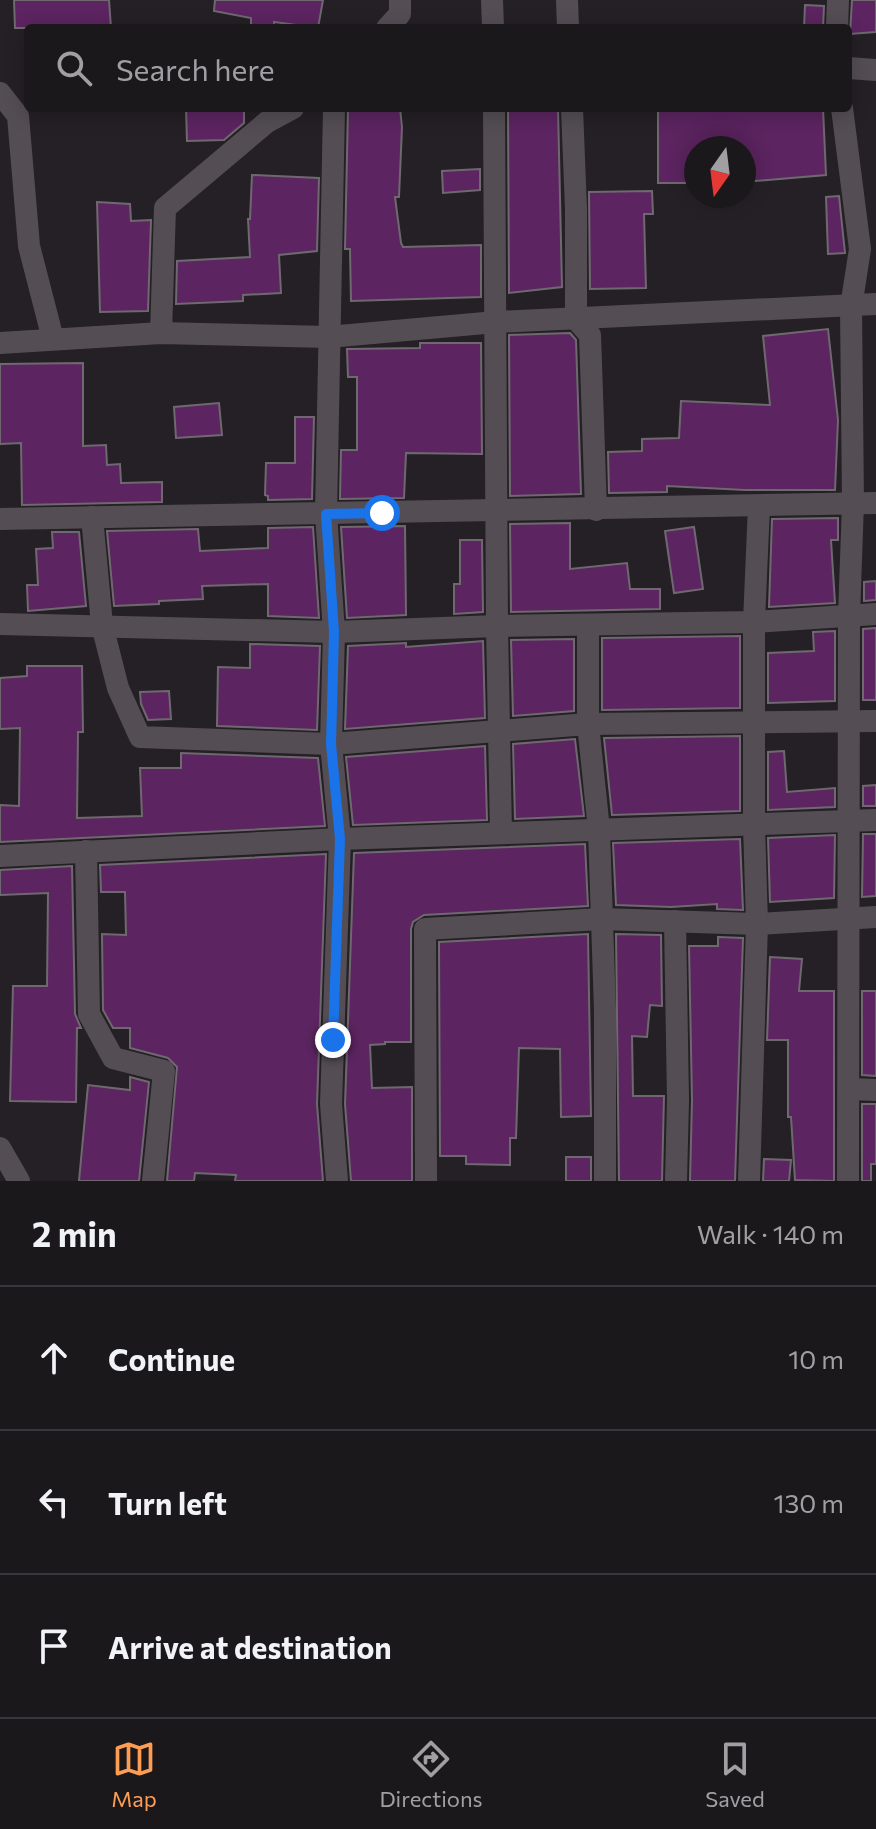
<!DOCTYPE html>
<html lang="en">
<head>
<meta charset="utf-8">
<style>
  body { margin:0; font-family:Commissioner,sans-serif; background:#282529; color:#f1f3f6 }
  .compass { position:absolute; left:684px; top:136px; width:72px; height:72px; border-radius:50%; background:#1b181c; box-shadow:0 4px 20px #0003; rotate:194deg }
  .stop { position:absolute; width:24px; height:24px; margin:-18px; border:6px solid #1a73e8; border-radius:50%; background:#fff }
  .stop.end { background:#1a73e8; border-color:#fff; box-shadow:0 2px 8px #0008 }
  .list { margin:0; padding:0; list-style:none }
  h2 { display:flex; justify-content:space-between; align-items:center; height:104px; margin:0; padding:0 32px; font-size:34px }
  h2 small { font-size:26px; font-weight:400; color:#a0a0a3 }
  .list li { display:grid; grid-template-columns:52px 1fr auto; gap:24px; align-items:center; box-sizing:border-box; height:144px; padding:0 32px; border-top:2px solid #39373b }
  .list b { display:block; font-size:30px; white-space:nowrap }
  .list em { font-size:26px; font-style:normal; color:#a0a0a3 }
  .icon { flex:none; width:44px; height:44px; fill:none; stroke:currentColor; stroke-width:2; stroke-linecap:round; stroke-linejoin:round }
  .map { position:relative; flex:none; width:876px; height:1181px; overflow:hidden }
  .search { position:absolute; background:#1b181c; box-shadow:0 4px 20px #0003; left:24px; right:24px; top:24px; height:88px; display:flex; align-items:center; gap:20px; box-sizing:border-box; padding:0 28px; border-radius:8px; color:#a0a0a3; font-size:30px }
  .sheet { height:536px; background:#1b181c }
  nav { display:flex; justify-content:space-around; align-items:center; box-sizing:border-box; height:112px; border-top:2px solid #39373b; background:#1b181c; font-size:22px; color:#a0a0a3 }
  nav a { display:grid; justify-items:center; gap:4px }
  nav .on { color:#fd9d54 }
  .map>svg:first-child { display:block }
  .building { fill:#5c2460; stroke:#6e696f; stroke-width:2 }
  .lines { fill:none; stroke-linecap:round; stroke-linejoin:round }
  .minor { stroke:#544e54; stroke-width:22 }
  .route { stroke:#1a73e8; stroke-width:10 }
</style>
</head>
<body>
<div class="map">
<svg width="876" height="1181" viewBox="0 0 876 1181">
  <rect width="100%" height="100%" fill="#242025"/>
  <g class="building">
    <path d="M14,0h95l2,28h-96z"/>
    <path d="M215,0h108l-5,28 -44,-6v6h-23v-10l-37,-7z"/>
    <path d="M852,0h24v32l-26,2z"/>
    <path d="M805,5l19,1 -1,22h-19z"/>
    <path d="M186,108h58v15l-20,17 -37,1z"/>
    <path d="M348,108h52l2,19 -3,70h-4l6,46 2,4 78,-2v52l-130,4 -1,-52h-5z"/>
    <path d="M508,108h50l4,179 -53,6z"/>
    <path d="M658,108h102v3l63,-3 3,67 -82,7v-34h-48v35h-38z"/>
    <path d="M480,169v21l-37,3 -1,-22z"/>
    <path d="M252,175l67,3 -2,73 -38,4 2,38 -38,2v6l-67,3 1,-43 73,-4 -2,-38h2z"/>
    <path d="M652,191l1,23h-9l2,74 -56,1 -1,-97z"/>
    <path d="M839,196l6,57 -17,1 -2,-57z"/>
    <path d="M97,202l33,2 1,17 20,-1 -3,91 -48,1z"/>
    <path d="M828,329l10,91 -3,70h-90l-78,-4v6l-58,1 -1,-41 34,-1v-12l37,-1 2,-37 89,4 -7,-69z"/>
    <path d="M570,333l6,7 5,154 -71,2 -1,-161z"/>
    <path d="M420,343h61l1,111 -76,-1 -2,45 -64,1 1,-49h16v-73h-9l-1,-28 73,-1z"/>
    <path d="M83,363v83l23,-1 1,20 13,-1 1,19 41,-1v20l-140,3 -1,-62 -21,1v-80z"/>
    <path d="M219,403l3,32 -46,3 -2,-31z"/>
    <path d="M295,417h19l-2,82 -44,1v-4l-3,-1 1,-32h29z"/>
    <path d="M838,518v22h-7l4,63 -66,4 3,-88z"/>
    <path d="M570,523v46l57,-6 3,26h30v20l-149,3 -1,-88z"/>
    <path d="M405,526l1,89 -59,3 -6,-91z"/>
    <path d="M313,527l6,91 -51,-2v-32l-66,2 1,13 -44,2v3l-45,2 -7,-75 91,-2 2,22 68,-3v-20z"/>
    <path d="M694,527l9,62 -29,4 -9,-62z"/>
    <path d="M52,532h27l7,74 -58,5 -1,-26h11l-2,-36 17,-1z"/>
    <path d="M460,540h22l1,72 -29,2v-30h6z"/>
    <path d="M876,581v19l-12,1v-19z"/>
    <path d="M876,628v72h-13v-71z"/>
    <path d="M835,631v70l-67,2v-50l46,-2 -1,-19z"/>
    <path d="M740,636v72l-138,2v-72z"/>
    <path d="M574,639v72l-61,5 -2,-76z"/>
    <path d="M483,641l2,77 -140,11 3,-83 58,-3v4z"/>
    <path d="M250,644l70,2 -3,84 -100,-4 1,-59 32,1z"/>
    <path d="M27,666h55l1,66h-5l-1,86 65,-2 -2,-48h41v-15l137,5 7,68 -325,16v-37l19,1 1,-78 -20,1v-51l27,-2z"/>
    <path d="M169,691l2,28 -23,1 -7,-16 -1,-12z"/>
    <path d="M740,736v75l-128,4 -8,-77z"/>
    <path d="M575,739l9,77 -69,3 -2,-75z"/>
    <path d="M485,746l2,74 -134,5 -7,-68z"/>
    <path d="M784,751l3,41 48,-4v19l-67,3v-58z"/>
    <path d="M876,785v21h-13v-20z"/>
    <path d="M863,834h13v62l-14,1z"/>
    <path d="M835,835l-1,63 -64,4 -2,-64z"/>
    <path d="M740,839l3,71 -26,-1v-5l-46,3 -55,-2 -3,-62z"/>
    <path d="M585,844l3,62 -164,9 -11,7 -2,7v113h-26v2l-15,1 2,43 40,-1v94h-61l-6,-77 9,-251z"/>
    <path d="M326,854l-9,250 6,77h-88l1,-6 -41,-2 -1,8h-27l10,-114 -9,-9 -38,-10v-20h-17l-10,-18 -1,-76 24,1 -1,-43h-24l-1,-27z"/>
    <path d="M72,866l3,148 6,14h-4l-1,74 -66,-1 3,-115h34l1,-93 -48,2v-25z"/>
    <path d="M588,934l3,182 -30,1 -1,-68 -41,-1 -3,90h-6v27l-44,-1v-8h-26l-1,-214z"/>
    <path d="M616,934l45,1 1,71 -12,-1 -3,32 -15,-1 1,60h31l-2,85h-43z"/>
    <path d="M718,937l25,1 -8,243h-45l2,-81 -3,-154h29z"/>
    <path d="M770,957l32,2 -3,32h35v190l-39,-1 -4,-63h-3v-77h-21z"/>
    <path d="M862,991h14v85l-14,-1z"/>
    <path d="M130,1077l19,5 -10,99h-60l9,-96 42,5z"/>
    <path d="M862,1104h14v60h-5v17h-9z"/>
    <rect x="566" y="1157" width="25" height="24"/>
    <path d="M764,1159l27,1 -2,21h-26z"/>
  </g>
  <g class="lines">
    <g class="minor">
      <path d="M492,0l1,28"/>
      <path d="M567,0l1,28"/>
      <path d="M387,28l13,-14v-14"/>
      <path d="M837,28l1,-28"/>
      <path d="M848,68l28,2"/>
      <path d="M0,93l18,23 11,130 24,93"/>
      <path d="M334,108l-8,406 8,118 -3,112 9,95 -9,265 6,77"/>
      <path d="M494,108l3,518 4,207"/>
      <path d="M572,108l4,101v110l14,16 6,175"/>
      <path d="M842,108l18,141 -9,58 2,196 -4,113 -1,565"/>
      <path d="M161,333l4,-125 102,-86 26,-14"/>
      <path d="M0,343l161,-10 167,4 168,-15 380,-18"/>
      <path d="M92,517l10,108 16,63 22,49 191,7 257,-20 288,-3"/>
      <path d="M0,519l876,-16"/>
      <path d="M0,624l334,8 163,-6 257,-4 122,-8"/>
      <path d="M588,625v99l11,106 6,181v170"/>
      <path d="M86,851l3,163 24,44 51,13 -11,110"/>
      <path d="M0,856l340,-17 536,-19"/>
      <path d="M675,921l3,179 -2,81"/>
      <path d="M849,1089l27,1"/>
      <path d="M0,1148l19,33"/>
      <path d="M426,1181l-1,-252 176,-10 156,5 119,-7"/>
      <path d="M749,1181l8,-257 -3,-99v-203l5,-116"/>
    </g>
  </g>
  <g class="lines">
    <path class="route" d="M333,1040l7,-201 -9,-95 3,-112 -8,-118 56,-1"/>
  </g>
</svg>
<svg class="compass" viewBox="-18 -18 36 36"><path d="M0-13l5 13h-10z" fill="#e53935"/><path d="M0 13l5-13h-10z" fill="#a0a0a3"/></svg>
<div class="stop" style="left:382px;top:513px"></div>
<div class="stop end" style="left:333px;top:1040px"></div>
<div class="search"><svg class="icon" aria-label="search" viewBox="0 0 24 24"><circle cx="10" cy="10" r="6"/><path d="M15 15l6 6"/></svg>Search here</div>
</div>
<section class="sheet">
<h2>2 min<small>Walk · 140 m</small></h2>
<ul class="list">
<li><svg class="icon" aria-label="ahead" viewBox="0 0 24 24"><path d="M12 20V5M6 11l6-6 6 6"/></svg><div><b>Continue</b></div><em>10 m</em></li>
<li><svg class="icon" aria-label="left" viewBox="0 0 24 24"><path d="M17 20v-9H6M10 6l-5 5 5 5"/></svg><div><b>Turn left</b></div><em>130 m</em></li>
<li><svg class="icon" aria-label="arrive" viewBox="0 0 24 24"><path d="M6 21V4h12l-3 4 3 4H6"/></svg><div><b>Arrive at destination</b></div></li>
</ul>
</section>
<nav>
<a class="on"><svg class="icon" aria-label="map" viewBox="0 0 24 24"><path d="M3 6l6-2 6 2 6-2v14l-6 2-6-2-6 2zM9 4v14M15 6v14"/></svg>Map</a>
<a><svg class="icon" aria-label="directions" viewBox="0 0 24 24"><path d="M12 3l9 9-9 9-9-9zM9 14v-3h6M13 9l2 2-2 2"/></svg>Directions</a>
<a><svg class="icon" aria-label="saved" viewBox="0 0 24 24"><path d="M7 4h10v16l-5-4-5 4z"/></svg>Saved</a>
</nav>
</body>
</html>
